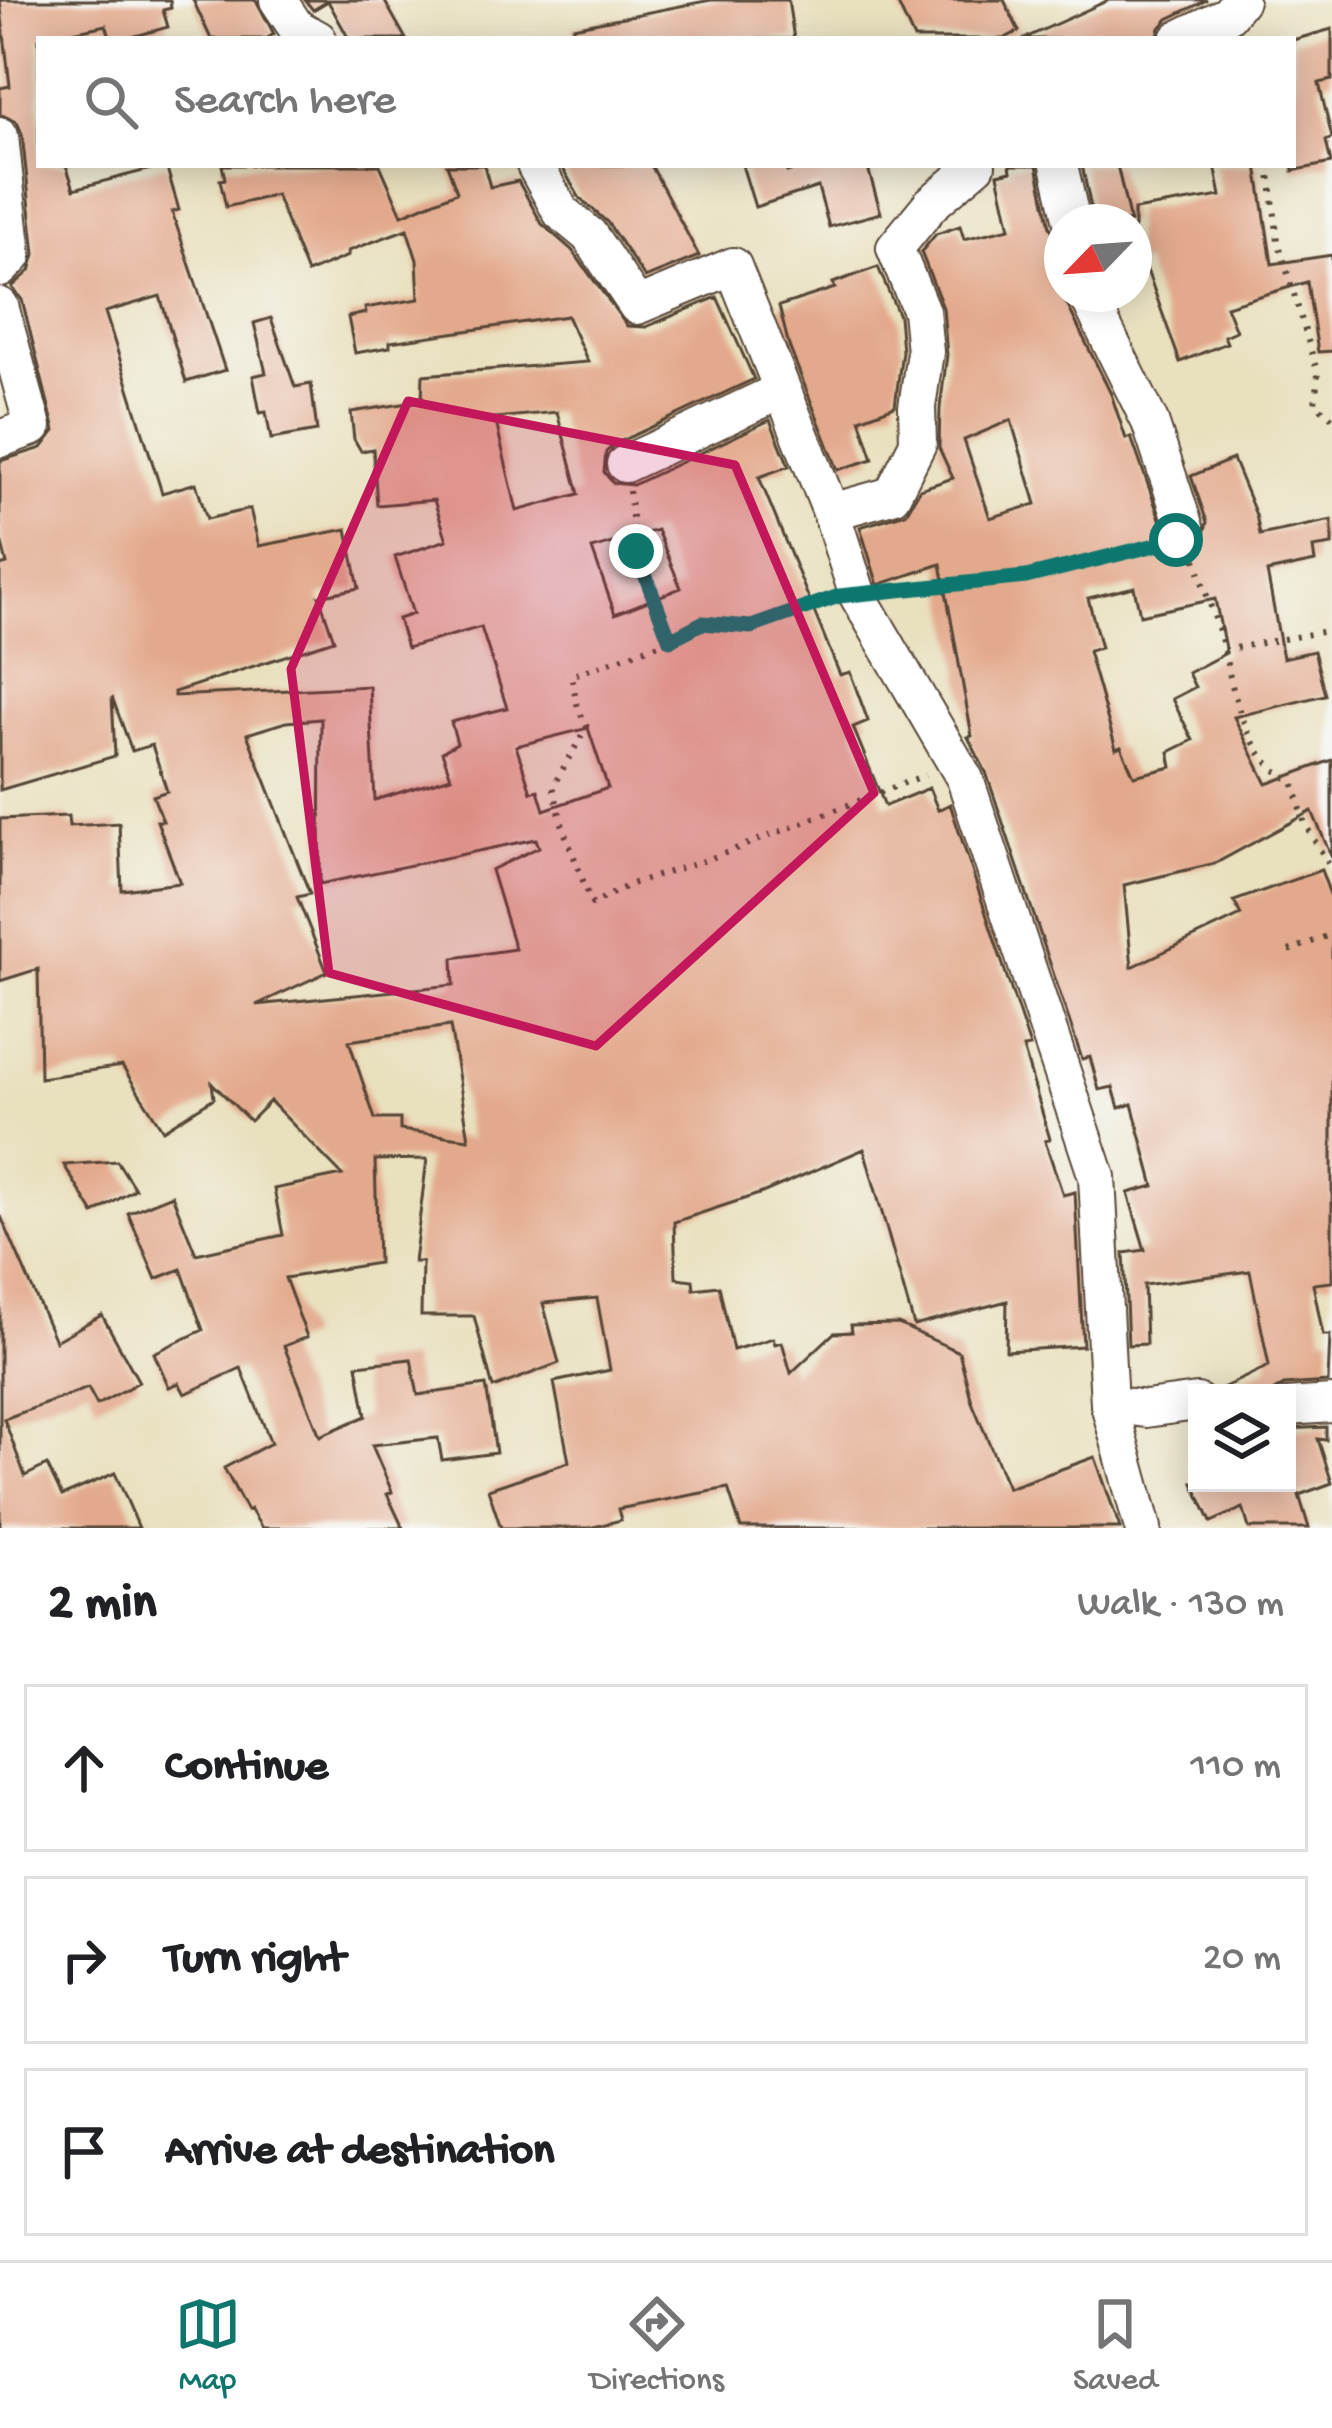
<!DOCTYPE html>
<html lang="en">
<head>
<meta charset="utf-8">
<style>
  body { margin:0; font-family:"Gochi Hand",sans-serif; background:#f2f2f2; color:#202124 }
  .controls { position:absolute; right:36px; bottom:36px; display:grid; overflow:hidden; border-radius:0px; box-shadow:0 6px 30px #0003 }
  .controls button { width:108px; height:108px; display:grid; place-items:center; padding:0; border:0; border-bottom:3px solid #e0e0e0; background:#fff; color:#202124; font:60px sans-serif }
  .compass { position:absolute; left:1044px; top:204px; width:108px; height:108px; border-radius:50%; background:#fff; box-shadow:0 6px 30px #0003; rotate:245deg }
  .stop { position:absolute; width:36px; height:36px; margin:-27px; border:9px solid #0f766e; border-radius:50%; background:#fff }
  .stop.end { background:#0f766e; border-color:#fff; box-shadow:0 3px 12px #0008 }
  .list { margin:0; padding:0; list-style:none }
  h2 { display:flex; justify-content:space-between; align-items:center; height:156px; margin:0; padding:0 48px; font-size:51px }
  h2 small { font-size:39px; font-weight:400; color:#757577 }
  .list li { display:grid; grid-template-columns:78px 1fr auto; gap:36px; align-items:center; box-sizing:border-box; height:168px; margin:0 24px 24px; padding:0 24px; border:3px solid #e0e0e0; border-radius:0px }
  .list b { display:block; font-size:45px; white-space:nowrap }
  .list em { font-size:39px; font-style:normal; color:#757577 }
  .icon { flex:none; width:66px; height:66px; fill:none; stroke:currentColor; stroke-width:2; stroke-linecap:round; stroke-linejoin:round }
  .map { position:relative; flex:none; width:1332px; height:1528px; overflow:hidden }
  .search { position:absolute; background:#fff; box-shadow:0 6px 30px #0003; left:36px; right:36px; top:36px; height:132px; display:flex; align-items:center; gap:30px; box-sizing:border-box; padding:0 42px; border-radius:0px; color:#757577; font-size:45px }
  .sheet { height:732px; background:#fff }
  nav { display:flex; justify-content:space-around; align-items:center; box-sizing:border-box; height:168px; border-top:3px solid #e0e0e0; background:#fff; font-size:33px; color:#757577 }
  nav a { display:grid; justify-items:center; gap:6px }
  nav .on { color:#0f766e }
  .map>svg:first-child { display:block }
  .building { fill:#e3a98c; fill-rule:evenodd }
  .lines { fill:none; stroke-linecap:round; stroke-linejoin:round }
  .minor-casing { stroke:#554536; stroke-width:40 }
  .path { stroke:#554536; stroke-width:6; stroke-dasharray:3 9; stroke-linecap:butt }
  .minor { stroke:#fff; stroke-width:36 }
  .route { stroke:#0f766e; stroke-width:15 }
  .marked { fill:#c2185b; fill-opacity:0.2; stroke:#c2185b; stroke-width:9; stroke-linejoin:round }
</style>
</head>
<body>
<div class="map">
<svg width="1332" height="1528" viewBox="0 0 1332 1528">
  <rect width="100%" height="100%" fill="#f6f6f2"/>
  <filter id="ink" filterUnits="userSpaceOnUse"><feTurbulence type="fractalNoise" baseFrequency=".00833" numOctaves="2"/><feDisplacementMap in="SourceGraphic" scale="24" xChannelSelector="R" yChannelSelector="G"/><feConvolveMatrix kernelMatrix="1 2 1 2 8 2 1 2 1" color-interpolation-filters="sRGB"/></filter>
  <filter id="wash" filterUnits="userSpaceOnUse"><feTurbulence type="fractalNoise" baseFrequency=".004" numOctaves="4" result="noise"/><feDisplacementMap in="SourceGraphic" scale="48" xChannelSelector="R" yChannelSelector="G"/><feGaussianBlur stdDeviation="2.7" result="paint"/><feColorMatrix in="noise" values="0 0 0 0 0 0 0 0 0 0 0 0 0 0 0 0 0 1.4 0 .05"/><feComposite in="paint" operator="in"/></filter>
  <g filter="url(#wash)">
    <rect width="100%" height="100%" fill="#e9e0be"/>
    <g id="blocks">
      <g class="building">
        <path d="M0,0h170l1,8 -8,2 5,17 -43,12h-14l-5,-14 -67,14v126h27l8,24 92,-24 13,45 -7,2 53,158 -39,12 -26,-86 -55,16 57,181 34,-10 11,36 43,-10 9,37 88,-17 12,59 -40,8 15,44 -160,52v4l195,-10 6,114 76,-23 -9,-25 15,-9 -6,-21 56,-14 -26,-81 -74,21 -9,-29 15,-5 -18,-57 52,-17 -13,-40 -57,5 -4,-56 -12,2 -7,-12 -3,-27 71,-11 1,-26 165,-13 -21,-46 -177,26v5l-35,6 -7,-36 18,-4 -1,-5 54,-9 -2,-39 -10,-31 -59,22v5l-41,17 -31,-78 -50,12 -6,-27 5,-1 -3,-14h158l22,50 55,-23 -10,-27h37l6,22 28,-6 24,43 30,26 55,76 19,1 71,-30 37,82 -139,65 -9,8 -2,20 9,11 20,2 137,-65 19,46 -30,11 81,198 10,-3 18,49 -15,6 32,79 44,-18 9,22 12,-6 80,243 -7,1 27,91 -5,2 18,54 12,-3 8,154 -77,5 1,-50 -93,25 -50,-177 -102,44 -88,29 2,56 17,2 1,9 25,-3 14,64 40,-12 2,6 7,-2 9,31 43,-40 18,-1 -1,-7 47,-1 61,28 13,50 36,86 87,-31 25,71h-379l-13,-40 -110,21 3,11 -31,8h-89l-13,-39 81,-27 -15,-80 56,-12 -13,-72 -54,5 16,60 -66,25 -19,-72h-53l1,-54h-8l13,-103 -52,1 3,103 -93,15 22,59 -23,9 36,90 46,-20 -9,-51 54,-6 7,36 68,-10 10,68 -54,7 -4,-22 -66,7 20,47 -5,2 16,34h-141l-12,-19 -3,2 -23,-43 47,-25 -30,-75 -56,26 -6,-11 -10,4 -15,-34 49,-23 -22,-61 -25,10 -28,-66 44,-18 24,59 87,-19 -9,-46 68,-14 -72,-74 -20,20 -38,-38 2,15 -51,32 -41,-64 -82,12 -2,-109 -38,12v-162l68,-3 1,10 50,-3 3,67 58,-7 -23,-62h6l-10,-25 14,-5 -15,-46 -20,6 -20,-54 3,59 -115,34v-224l7,-2 -7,-28v-75l42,-13 13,-17 -33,-131 -10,-13 18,-16 5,-17 -13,-120 -5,-12 -17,-8v-26l10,-2zM557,412l22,82 -62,17 -22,-93zM657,530l24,58 -66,26 -23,-65zM321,719l-1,165 216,-45 3,8 -48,23 24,79 -62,9 1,27 -198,20 71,-33 -30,-75 13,-3 -63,-160 39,-12zM588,728l20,60 -64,22 -6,-20 -7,2 -15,-46zM450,1026l19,113 -69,-9v-11h-25l-26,-78z"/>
        <path d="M193,0h63l18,34 -8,5h-55z"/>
        <path d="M305,0h79l22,39h-57l-21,-38 -15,9z"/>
        <path d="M711,0h77l6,39h-220l-1,-12z"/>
        <path d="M896,0h108l15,31 -16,8h-89z"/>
        <path d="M1109,0h98l-39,19 -8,9 -3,11h-134z"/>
        <path d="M1332,29v51l-13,3 13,55 -6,3 5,22 -38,8v-131z"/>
        <path d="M568,165h83l48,91 -54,22 -38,-56 -28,-25 -17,-30z"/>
        <path d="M742,165h42l3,7 25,-7h55l14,48 -52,14 -11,-40 -63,20z"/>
        <path d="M1010,165h27l13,62 12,21v46l49,100 15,45 5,-2 38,107 22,6 11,-8 5,-20 -16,-46 42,-17 23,56 4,20 72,-15v25l-19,3 2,14 -48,10 16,86 31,-7 11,44 -91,22 33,67 65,-24v98l-20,-47 -96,52 -92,22 8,82 109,-52 -7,-14 87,-31 11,30v382l-19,2 10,51h7l-2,47 -44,3 -13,8 -53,-3 51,-24 -19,-95 -106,14 2,59 -18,1 -4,-92 21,-3 -17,-57 26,-7 -22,-82 -13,4 -6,-21 -14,3 -9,-33 -8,2 -96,-287 -18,-35 4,-1 -31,-172 -63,21 -18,-58 46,-14 14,-24 33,-11 -14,-30 1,-40 7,-53 -4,-47 -22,-56 15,-18 24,-8 4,13 46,-11 -12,-54 13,-3zM1011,420l25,84 -46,14 -26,-78zM1134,587l6,28 75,-16 11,54 -38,20 7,14 -23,12 21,41 -24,12 3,15 -38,9 -13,-29 -5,2 -28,-98 13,-3 -13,-50z"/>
        <path d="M1082,165h35l13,57h-36z"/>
        <path d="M1215,165h42l15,99 60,-9v96l-14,1 -11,-70 -81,24 10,25 -12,5 3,7 -47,19 -36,-100 -10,2v-54l87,-14z"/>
        <path d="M878,267l21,49 3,35 -7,55 -35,13 13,40 -35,11 -49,-124 -10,-40 56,-18 -2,-5z"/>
        <path d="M271,318l24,69 16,-3 6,47 -46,8 -5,-27 -6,1 -7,-37 13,-3 -12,-50z"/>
        <path d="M117,1161l18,28 -41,25 -30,-49z"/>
        <path d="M0,1214l55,127 47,-26 37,67 -42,23 -9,-17 -84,31 21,57 22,-11 15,31 53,-23 24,55h-139z"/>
        <path d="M1326,1427v13l-8,-1 14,44 -33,12 10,33h-60l-6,-20 -32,14 -18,-39h94v-54z"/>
      </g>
    </g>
  </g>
  <g filter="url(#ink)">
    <use href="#blocks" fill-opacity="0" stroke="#554536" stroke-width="3"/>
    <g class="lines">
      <g class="minor-casing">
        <g id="minor">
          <path d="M278,0l18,27 22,12"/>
          <path d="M1179,39l49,-24 12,-15"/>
          <path d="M0,136l13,120 -13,13"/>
          <path d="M535,165l26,47 28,23 48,71 96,-40 98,246 27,84 107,183 132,398 12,227 34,124"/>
          <path d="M1059,165l13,57"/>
          <path d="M1087,294l63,128 35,106"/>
          <path d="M0,306l33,121 -33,12"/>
          <path d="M625,464l155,-73"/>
          <path d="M831,512l61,-17 26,-52 -1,-36 8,-55 -4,-41 -26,-63 36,-44 46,-39"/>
          <path d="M1109,1404l37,5 51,-7"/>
          <path d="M1287,1407l45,-3"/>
        </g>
      </g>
      <g class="path">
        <path d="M1269,165l9,76 40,133 -3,29 17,15"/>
        <path d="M629,491l7,60 34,89"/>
        <path d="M1196,559c7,32 22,61 28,92 10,44 23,110 69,130l12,43 27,46"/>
        <path d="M894,592l132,-15 132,-32"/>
        <path d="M828,600l-77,27 -49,-4 -32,17 -99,36 7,32 9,19 -34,59 11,45 28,73 39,-20 76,-24 218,-85"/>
        <path d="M1224,650l108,-20"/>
        <path d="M1289,951l43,-17"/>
      </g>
      <use href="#minor" class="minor"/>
    </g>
  </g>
  <g class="lines" filter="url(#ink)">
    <path class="route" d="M636,551l34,89 32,-17 49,4 88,-31 187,-19 150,-37"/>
  </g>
  <path class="marked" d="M408,401l327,64 139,328 -278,253 -267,-73 -38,-304z"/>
</svg>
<div class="controls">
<button><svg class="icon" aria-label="layers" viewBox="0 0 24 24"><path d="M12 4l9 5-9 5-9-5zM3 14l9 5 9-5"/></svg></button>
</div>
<svg class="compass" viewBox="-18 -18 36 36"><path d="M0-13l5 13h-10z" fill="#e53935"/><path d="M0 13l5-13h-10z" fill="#757577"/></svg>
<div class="stop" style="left:1176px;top:540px"></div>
<div class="stop end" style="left:636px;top:551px"></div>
<div class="search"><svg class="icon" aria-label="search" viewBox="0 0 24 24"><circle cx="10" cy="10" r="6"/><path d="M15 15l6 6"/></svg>Search here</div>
</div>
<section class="sheet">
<h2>2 min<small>Walk · 130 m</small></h2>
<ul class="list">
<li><svg class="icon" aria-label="ahead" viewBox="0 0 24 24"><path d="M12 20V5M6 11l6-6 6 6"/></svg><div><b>Continue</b></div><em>110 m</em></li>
<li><svg class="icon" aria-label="right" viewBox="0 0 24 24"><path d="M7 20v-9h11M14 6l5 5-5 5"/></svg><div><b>Turn right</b></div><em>20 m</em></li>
<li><svg class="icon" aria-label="arrive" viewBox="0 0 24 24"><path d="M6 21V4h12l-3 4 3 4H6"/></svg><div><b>Arrive at destination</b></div></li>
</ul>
</section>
<nav>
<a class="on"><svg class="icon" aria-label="map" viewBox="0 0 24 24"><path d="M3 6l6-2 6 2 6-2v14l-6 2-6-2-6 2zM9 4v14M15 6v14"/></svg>Map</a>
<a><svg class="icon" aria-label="directions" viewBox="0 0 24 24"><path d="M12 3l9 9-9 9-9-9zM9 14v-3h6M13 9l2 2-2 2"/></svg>Directions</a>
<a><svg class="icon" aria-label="saved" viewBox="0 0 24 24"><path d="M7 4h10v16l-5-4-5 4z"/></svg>Saved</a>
</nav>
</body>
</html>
